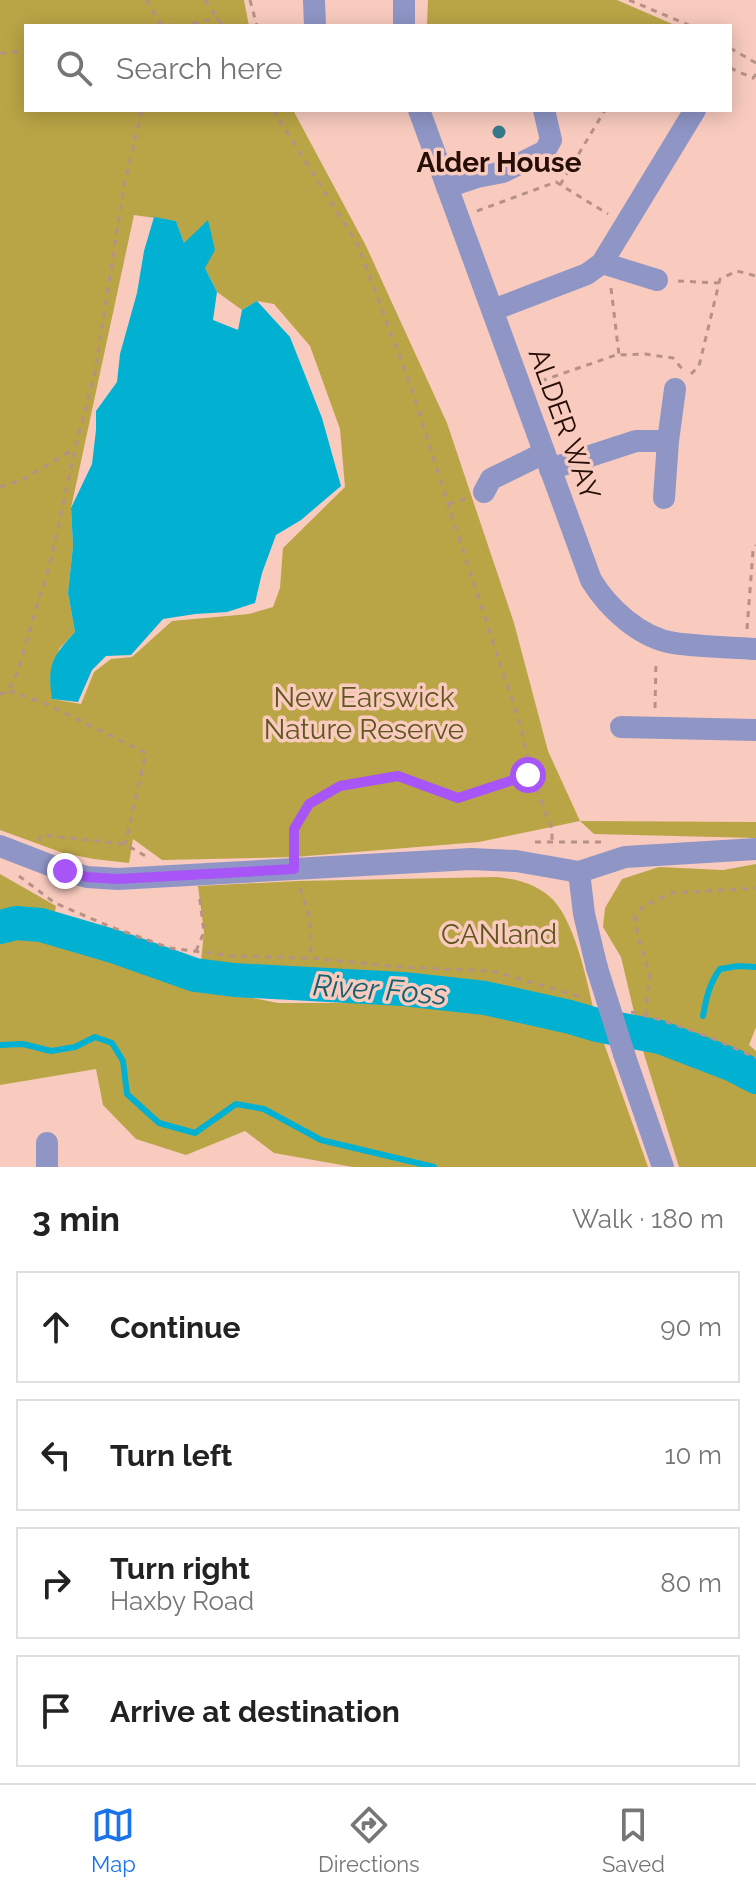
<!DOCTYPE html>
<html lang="en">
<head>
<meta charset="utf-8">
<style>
  body { margin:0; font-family:Raleway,sans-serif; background:#f2f2f2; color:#222 }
  .stop { position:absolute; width:24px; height:24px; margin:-18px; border:6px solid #a855f7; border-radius:50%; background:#fff }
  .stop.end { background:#a855f7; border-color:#fff; box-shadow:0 2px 8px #0008 }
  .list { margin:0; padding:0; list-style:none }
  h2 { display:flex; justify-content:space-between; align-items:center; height:104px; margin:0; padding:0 32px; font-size:34px }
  h2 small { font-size:26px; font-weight:400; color:#767676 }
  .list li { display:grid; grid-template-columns:52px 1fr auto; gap:24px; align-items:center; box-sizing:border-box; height:112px; margin:0 16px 16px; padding:0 16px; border:2px solid #e0e0e0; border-radius:0px }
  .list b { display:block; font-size:30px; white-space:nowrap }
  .list p { margin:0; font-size:26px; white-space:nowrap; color:#767676 }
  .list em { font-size:26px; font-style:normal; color:#767676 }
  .icon { flex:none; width:44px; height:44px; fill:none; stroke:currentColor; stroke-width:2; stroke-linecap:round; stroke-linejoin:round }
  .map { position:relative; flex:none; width:756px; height:1167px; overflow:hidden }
  .search { position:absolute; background:#fff; box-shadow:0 4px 20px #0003; left:24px; right:24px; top:24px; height:88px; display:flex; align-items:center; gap:20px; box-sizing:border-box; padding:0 28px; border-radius:0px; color:#767676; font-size:30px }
  .sheet { height:616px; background:#fff }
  nav { display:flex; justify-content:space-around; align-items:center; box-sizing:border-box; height:112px; border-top:2px solid #e0e0e0; background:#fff; font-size:22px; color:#767676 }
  nav a { display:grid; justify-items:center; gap:4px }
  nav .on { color:#1a73e8 }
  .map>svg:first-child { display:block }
  .green { fill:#baa546; fill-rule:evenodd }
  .water { fill:#02b0d1 }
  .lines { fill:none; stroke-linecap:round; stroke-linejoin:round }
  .stream { stroke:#02b0d1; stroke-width:6 }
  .river { stroke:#02b0d1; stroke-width:34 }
  .path { stroke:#b89186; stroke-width:3; stroke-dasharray:6 6; stroke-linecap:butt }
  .minor { stroke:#8f96c6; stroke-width:22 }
  .minor-bridge { stroke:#8f96c6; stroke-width:22 }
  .route { stroke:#a855f7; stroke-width:10 }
  .poi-dot { fill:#37798b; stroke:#f8cbbe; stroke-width:3 }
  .labels { text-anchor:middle; stroke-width:7; stroke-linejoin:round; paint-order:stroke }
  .poi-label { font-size:28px; font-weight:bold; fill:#260d06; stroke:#f8cbbe }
  .street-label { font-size:28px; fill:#260d06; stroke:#f8cbbe }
  .park-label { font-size:28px; fill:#625620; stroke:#f8cbbe }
  .water-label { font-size:30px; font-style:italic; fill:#146071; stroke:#f8cbbe }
</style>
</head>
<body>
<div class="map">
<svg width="756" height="1167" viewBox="0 0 756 1167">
  <rect width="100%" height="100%" fill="#f8cbbe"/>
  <g class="green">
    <path d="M0,0h244l5,26h-223v84h267l73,136 81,177 67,200 34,128 32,70 176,1v16l-162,-4 -14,-13 -101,21 -184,15 -133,3 -29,-21 -4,24 -35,-4 -31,-6 -63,-23zM134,215l42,6 8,22 21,25 12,24 25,18 15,-9 17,3 36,42 30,83 5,58 -62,61 -3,40 -7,19 -24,7 -77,7 -40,36 -21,2 -17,13 -13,32 -29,-5 7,-50 16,-17 -7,-39 5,-47 -2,-38z"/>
    <path d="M428,0h189l60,26h-250z"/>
    <path d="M756,864v163l-7,18 7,6v116h-77l-35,-113 -23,-97 -18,-30 2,-19 17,-29 37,-12 64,3z"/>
    <path d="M0,874l56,32 -2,11 -30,-3 -24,5z"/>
    <path d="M496,877c20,2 37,6 53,19 27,22 40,95 48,129l-25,-20 -74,-14 -185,-15 -113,-5 4,-39 -6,-46 100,-5z"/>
    <path d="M12,930l25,1 75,25 42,18 43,13 81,16h168l54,8 101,24 47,132h-295l-79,-14 -29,-22 -59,24 -50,-16 -33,-34 -7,-36 -96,16v-152z"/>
  </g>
  <path class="water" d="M154,217l22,4 8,22 24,-23 7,30 -10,18 12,24 -4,28 25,10 4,-20 15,-9 33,36 32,81 19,68 -40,34 -25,15 -14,38 -7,30 -28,9 -32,2 -32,5 -32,36 -25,1 -14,14 -14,32 -26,-3c-5,-34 0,-42 23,-67l-7,-39 5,-47 -2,-38 21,-44 4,-34v-19l21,-29 3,-28 17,-61 7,-42z"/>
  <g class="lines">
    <g class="stream">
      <path d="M703,1016c3,-17 6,-32 17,-47l18,-3 18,1"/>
      <path d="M0,1045l23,-1 28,7 24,-4 20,-10 17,6 11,18 4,33 32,29 36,10 41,-29 28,5 57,31 113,27"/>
    </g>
    <path class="river" d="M0,927l16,-4 25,2 75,22 79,28 39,5 169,9 82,9 85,19 27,8 63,12 73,28 23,12"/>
    <g class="path">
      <path d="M146,0l15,24 18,2 39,-8"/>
      <path d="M205,0l18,26"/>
      <path d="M250,0l7,26"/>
      <path d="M629,0l62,26"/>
      <path d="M154,26l7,-2v2"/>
      <path d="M730,48l26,15"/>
      <path d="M0,53l26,-2"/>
      <path d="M730,68l23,10 3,-4"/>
      <path d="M273,110l85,135 53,142 37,117 72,220 11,49 21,56v17"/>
      <path d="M560,185l45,-75"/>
      <path d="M477,211l79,-29 52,32"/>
      <path d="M678,281l41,2"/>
      <path d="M611,288l8,67"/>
      <path d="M691,374l8,-8 21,-87 17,-8 19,5"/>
      <path d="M541,381l75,-26 29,-1 28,4 10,12"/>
      <path d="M0,487l22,-7 52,-31"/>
      <path d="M448,504l19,-6"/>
      <path d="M747,629l6,-78 3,-6"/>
      <path d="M9,691l35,12 102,50 -21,91"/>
      <path d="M0,694l9,-3 9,-21 34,-114 23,-107 20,-77 29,-186 18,-76"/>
      <path d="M655,708l1,-48"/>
      <path d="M39,841l2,-6 84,9 22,13"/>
      <path d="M535,842h69"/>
      <path d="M294,849v-20l15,-25 31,-18 58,-10 60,22 73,-24"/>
      <path d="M19,876l36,27 56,24 59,21 62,8 79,2 90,9 91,4 93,27"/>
      <path d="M300,888l10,30 1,40"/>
      <path d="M196,951l8,-19 -5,-39"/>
      <path d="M631,1012c42,10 86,27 125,46"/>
      <path d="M646,1015l4,-39 -12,-39 -3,-21 8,-10 29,-13 84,-5"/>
    </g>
    <g class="minor">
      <path d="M314,0l1,26"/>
      <path d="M404,0v26"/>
      <path d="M419,110l172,470c17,28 49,58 83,63 27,4 55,4 82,6"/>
      <path d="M447,187l30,-10 26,-5 42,-21 6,-11 -7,-30"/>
      <path d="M602,263l55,17"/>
      <path d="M493,310l94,-36 15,-11 93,-153"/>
      <path d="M668,441l7,-52"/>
      <path d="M550,469l86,-28h32l-4,57"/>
      <path d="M484,492l7,-13 53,-26"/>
      <path d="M621,727l135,3"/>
      <path d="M0,846l65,25 22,6 31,2 353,-20 45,2 63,11 46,-15 131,-8"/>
      <path d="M579,872l5,42 13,54"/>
      <path d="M624,1054l39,113"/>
      <path d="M47,1167v-24"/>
    </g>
    <path class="minor-bridge" d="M597,968l27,86"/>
  </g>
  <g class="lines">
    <path class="route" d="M65,871l22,6 31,2 176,-10v-40l15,-25 31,-18 58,-10 60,22 70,-23"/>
  </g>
  <circle class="poi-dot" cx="499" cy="132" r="8"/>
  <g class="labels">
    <g class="poi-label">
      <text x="499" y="172">Alder House</text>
    </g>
    <g class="street-label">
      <text transform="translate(565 424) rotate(70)" y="10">ALDER WAY</text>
    </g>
    <g class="park-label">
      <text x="364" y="707">New Earswick<tspan x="364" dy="32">Nature Reserve</tspan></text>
      <text x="499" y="944">CANland</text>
    </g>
    <g class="water-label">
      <text transform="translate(380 990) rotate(4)" y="10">River Foss</text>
    </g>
  </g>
</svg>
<div class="stop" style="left:528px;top:775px"></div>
<div class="stop end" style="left:65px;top:871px"></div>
<div class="search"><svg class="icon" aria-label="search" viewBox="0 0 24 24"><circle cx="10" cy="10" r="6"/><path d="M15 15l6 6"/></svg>Search here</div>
</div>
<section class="sheet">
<h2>3 min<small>Walk · 180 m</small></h2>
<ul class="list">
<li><svg class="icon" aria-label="ahead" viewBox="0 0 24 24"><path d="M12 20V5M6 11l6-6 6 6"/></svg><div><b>Continue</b></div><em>90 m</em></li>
<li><svg class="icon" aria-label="left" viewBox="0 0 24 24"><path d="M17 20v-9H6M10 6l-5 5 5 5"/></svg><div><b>Turn left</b></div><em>10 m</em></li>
<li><svg class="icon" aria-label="right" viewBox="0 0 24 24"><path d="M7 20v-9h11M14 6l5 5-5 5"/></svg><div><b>Turn right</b><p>Haxby Road</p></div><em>80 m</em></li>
<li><svg class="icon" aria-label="arrive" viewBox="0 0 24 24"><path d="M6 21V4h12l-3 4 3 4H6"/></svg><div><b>Arrive at destination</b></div></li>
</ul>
</section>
<nav>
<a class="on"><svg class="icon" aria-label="map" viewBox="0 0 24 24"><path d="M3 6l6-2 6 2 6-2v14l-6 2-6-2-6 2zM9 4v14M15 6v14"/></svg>Map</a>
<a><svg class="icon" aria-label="directions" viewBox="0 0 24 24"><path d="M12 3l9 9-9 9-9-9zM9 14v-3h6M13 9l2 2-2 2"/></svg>Directions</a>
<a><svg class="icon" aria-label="saved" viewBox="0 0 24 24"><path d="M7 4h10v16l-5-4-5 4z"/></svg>Saved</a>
</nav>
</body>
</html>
